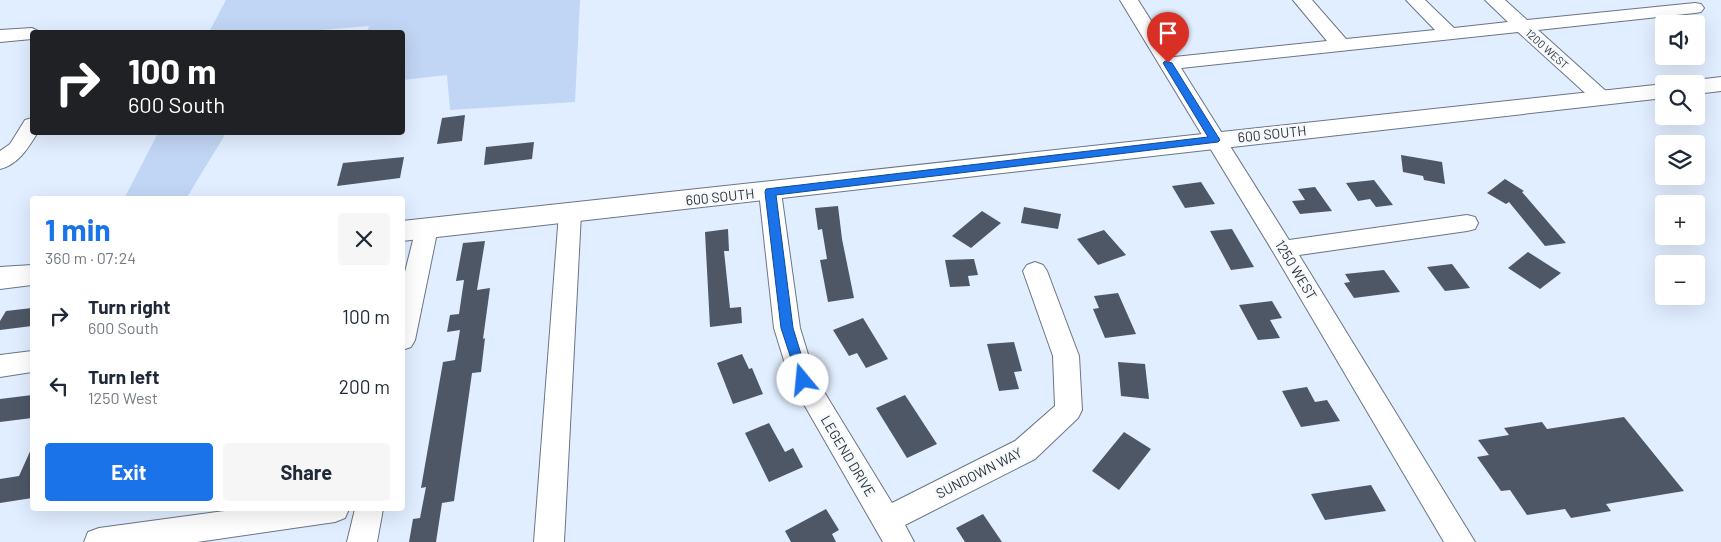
<!DOCTYPE html>
<meta charset="utf-8">
<style>
:root{--surface:#fff;--page:#f6f6f7;--text:#1f2937;--muted:#747a83;--accent:#1a73e8}
body{margin:0;font-family:Barlow,sans-serif;background:var(--page);color:var(--text);height:100vh;display:flex;flex-direction:column;font-size:19px;white-space:nowrap}
*{box-sizing:border-box;margin:0}
p{font-size:16px;color:var(--muted)}
.icon{flex:none;width:28px;height:28px;fill:none;stroke:currentColor;stroke-width:2;stroke-linecap:round;stroke-linejoin:round}
.map{position:relative;flex:1;overflow:hidden}
.sheet{position:absolute;left:30px;top:196px;width:375px;height:315px;display:flex;flex-direction:column;background:var(--surface);border-radius:5px;box-shadow:0 5px 20px #0002}
.sheet>*{flex:none}
.banner{position:absolute;left:30px;top:30px;width:375px;height:105px;border-radius:5px;box-shadow:0 5px 20px #0002;background:#202124;color:#fff;overflow:hidden}
.tools{position:absolute;left:1655px;top:15px;display:grid;gap:10px}
.tools a{display:grid;place-items:center;width:50px;height:50px;border-radius:5px;background:var(--surface);box-shadow:0 5px 20px #0002;font-size:25px}
.pin{position:absolute;display:grid;place-items:center;width:42px;height:42px;color:#fff;margin:-51px -21px;border-radius:50% 50% 50% 0;rotate:-45deg;box-shadow:0 0 5px #0007}
.pin .icon{rotate:45deg}
.me{position:absolute;width:55px;margin:-28px;rotate:343deg;stroke-linejoin:round;filter:drop-shadow(0 0 4px #0008)}
.turn{display:flex;align-items:center;gap:18px;height:105px;padding:0 15px;font-size:22px}
.turn .icon{width:65px;height:65px;stroke-width:2.5}
.turn b{display:block;font-size:35px;line-height:42px}
.round{display:grid;place-items:center;flex:none;width:52px;height:52px;border-radius:5px;background:var(--page)}
.summary{display:flex;align-items:center;justify-content:space-between;height:85px;padding:0 15px}
h1{font-size:30px;font-weight:700;line-height:38px;color:var(--accent)}
.button{display:flex;gap:10px;margin-top:auto;padding:10px 15px}
.button a{flex:1;height:58px;border-radius:5px;background:var(--accent);color:#fff;font-size:20px;font-weight:700;line-height:58px;text-align:center}
.button a+a{background:var(--page);color:var(--text)}
ul{padding:0;list-style:none}
li{display:flex;align-items:center;gap:15px;height:70px;padding:0 15px}
li div{flex:1}
li b{display:block;font-size:19px}
li em{font-style:normal}
.map>svg:first-child{display:block}
.green{fill:#c1d6f4}
.building{fill:#4d5766}
.lines{fill:none;stroke-linecap:round;stroke-linejoin:round}
.minor-casing{stroke:#6b7585;stroke-width:2}
.major-casing{stroke:#6b7585;stroke-width:2}
.minor{fill:#fff;fill-rule:evenodd}
.major{fill:#fff;fill-rule:evenodd}
.route{fill:#1a73e8;stroke:#114b97}
.labels{text-anchor:middle;stroke-width:5;stroke-linejoin:round;paint-order:stroke}
.far-street-label{font-size:11px;fill:#2e333a;stroke:#f7fafd}
.street-label{font-size:14px;fill:#2e333a;stroke:#f7fafd}
</style>
<div class="map">
<svg width="1721" height="542" viewBox="0 0 1721 542">
<rect width="100%" height="100%" fill="#e1eeff"/>
<!-- green -->
<g class="green">
<polygon points="226,0 580,0 575,102 450,110 447,75 403,80 402,32 367,32 369,26 298,32 209,32"/>
<polygon points="158,133 226,133 186,199 124,199"/>
</g>
<!-- building -->
<g class="building">
<polygon points="465,115 462,141 437,144 442,118"/>
<polygon points="534,142 532,159 484,165 486,147"/>
<polygon points="1401,155 1442,162 1445,184 1424,180 1423,176 1403,172"/>
<polygon points="404,157 400,178 337,186 343,163"/>
<polygon points="1505,179 1524,191 1522,192 1566,243 1545,246 1509,202 1506,204 1487,193"/>
<polygon points="1374,180 1393,205 1376,207 1370,199 1358,201 1346,183"/>
<polygon points="1201,182 1215,204 1185,208 1172,186"/>
<polygon points="1315,187 1332,211 1300,214 1292,201 1305,200 1298,189"/>
<polygon points="838,206 842,239 854,298 828,302 820,260 827,259 822,229 818,230 815,208"/>
<polygon points="1024,207 1061,214 1058,229 1021,223"/>
<polygon points="982,211 1001,223 971,248 952,236"/>
<polygon points="728,229 729,251 724,251 730,308 741,307 742,323 710,327 705,232"/>
<polygon points="1232,229 1254,267 1231,270 1210,231"/>
<polygon points="1104,230 1126,255 1098,265 1077,239"/>
<polygon points="485,241 477,290 490,288 483,339 485,338 481,372 472,373 454,501 442,503 436,542 409,542 413,519 420,518 426,487 421,488 443,362 455,360 460,330 447,332 450,315 459,314 464,280 456,281 463,243"/>
<polygon points="1528,252 1561,273 1540,289 1508,268"/>
<polygon points="974,259 978,275 968,276 970,286 950,287 945,260"/>
<polygon points="1452,264 1470,288 1445,291 1427,267"/>
<polygon points="1384,270 1400,292 1354,298 1344,283 1350,282 1345,274"/>
<polygon points="1118,293 1136,334 1105,338 1093,309 1099,308 1094,296"/>
<polygon points="1272,301 1282,318 1270,320 1280,338 1258,340 1239,305"/>
<polygon points="32,308 32,326 0,330 0,321 6,311"/>
<polygon points="863,318 888,359 866,368 857,353 849,356 833,330"/>
<polygon points="1014,342 1022,371 1014,372 1019,389 999,391 987,344"/>
<polygon points="742,354 749,369 752,368 763,394 733,404 717,363"/>
<polygon points="1118,362 1145,364 1149,399 1121,396"/>
<polygon points="1307,387 1315,402 1327,400 1340,421 1301,427 1282,391"/>
<polygon points="32,395 32,418 0,422 0,399"/>
<polygon points="905,395 937,444 907,458 876,408"/>
<polygon points="1624,417 1684,491 1606,504 1611,511 1571,518 1565,509 1527,515 1510,490 1501,491 1477,457 1489,455 1478,440 1509,435 1504,428 1542,422 1547,429"/>
<polygon points="769,423 785,452 793,448 803,467 769,482 745,433"/>
<polygon points="1124,432 1151,449 1119,490 1092,471"/>
<polygon points="32,447 32,498 0,503 0,479 19,476"/>
<polygon points="1371,485 1386,511 1325,520 1311,494"/>
<polygon points="826,509 839,530 832,534 836,542 791,542 785,531"/>
<polygon points="983,514 1002,542 965,542 956,528"/>
</g>
<g class="lines">
<defs>
<g id="minor">
<polygon points="1120,0 1138,0 1174,57 1327,41 1293,0 1312,0 1346,39 1435,30 1406,0 1425,0 1454,28 1508,22 1485,0 1505,0 1527,20 1695,3 1701,4 1704,8 1701,12 1695,13 1538,30 1608,93 1611,97 1608,101 1601,103 1594,101 1518,32 1181,68 1289,240 1467,215 1475,217 1478,223 1475,229 1467,231 1299,255 1475,542 1444,542 1275,255"/>
<polygon points="32,28 40,32 32,32 32,39 0,42 0,30"/>
<path d="M32 118V132H38C28 148 19 164 0 169V151L10 144 25 120Z"/>
<polygon points="770,184 778,187 781,192 800,328 815,377 892,503 1015,441 1055,406 1053,356 1023,271 1027,265 1035,262 1043,265 1047,271 1079,356 1082,410 1078,418 1035,459 905,525 914,542 883,542 790,380 774,328 759,192 762,187"/>
<polygon points="570,205 578,207 581,213 564,542 534,542 559,213 562,207"/>
<polygon points="427,220 435,222 438,228 415,340 411,347 402,350 402,284 416,228 419,222"/>
<polygon points="32,351 32,372 0,377 0,355"/>
<polygon points="239,509 349,509 345,518 335,522 197,542 84,542 88,532 99,528"/>
<polygon points="355,509 383,509 377,542 347,542"/>
</g>
<g id="major">
<polygon points="1721,77 1721,91 1696,94 1696,84 1687,84 1696,80"/>
<polygon points="1664,84 1664,98 402,241 402,221"/>
<polygon points="32,265 32,285 0,289 0,267"/>
</g>
</defs>
<!-- minor casing -->
<use href="#minor" class="minor-casing"/>
<!-- major casing -->
<use href="#major" class="major-casing"/>
<!-- minor -->
<use href="#minor" class="minor"/>
<!-- major -->
<use href="#major" class="major"/>
</g>
<!-- route -->
<polygon class="route" points="1165,61 1172,63 1220,140 1218,142 776,195 793,328 809,380 808,383 799,383 781,328 765,192 766,189 1208,137 1163,63"/>
<g class="labels">
<!-- far-street labels -->
<g class="far-street-label">
<text transform="translate(1547 49) rotate(42)" y="4">1200 WEST</text>
</g>
<!-- street labels -->
<g class="street-label">
<text transform="translate(1272 134) rotate(-6)" y="5">600 SOUTH</text>
<text transform="translate(720 197) rotate(-6)" y="5">600 SOUTH</text>
<text transform="translate(1296 270) rotate(59)" y="5">1250 WEST</text>
<text transform="translate(848 456) rotate(59)" y="5">LEGEND DRIVE</text>
<text transform="translate(979 473) rotate(-27)" y="5">SUNDOWN WAY</text>
</g>
</g>
</svg>
<div class="tools">
<a><svg class="icon" aria-label="sound" viewBox="0 0 24 24"><path d="M4 9h4l5-4v14l-5-4H4zM17 9q2 3 0 6"/></svg></a>
<a><svg class="icon" aria-label="search" viewBox="0 0 24 24"><circle cx="10" cy="10" r="6"/><path d="M15 15l6 6"/></svg></a>
<a><svg class="icon" aria-label="layers" viewBox="0 0 24 24"><path d="M12 4l9 5-9 5-9-5zM3 14l9 5 9-5"/></svg></a>
<a>+</a>
<a>−</a>
</div>
<div class="pin" style="left:1168px;top:63px;background:#d93025"><svg class="icon" aria-label="arrive" viewBox="0 0 24 24"><path d="M6 21V4h12l-3 4 3 4H6"/></svg></div>
<svg class="me" style="left:803px;top:380px" viewBox="-20 -20 40 40"><circle r="19" fill="#fff"/><path d="M0-13L10 11 0 6-10 11z" fill="#1a73e8"/></svg>
<div class="banner">
<div class="turn"><svg class="icon" aria-label="right" viewBox="0 0 24 24"><path d="M7 20v-9h11M14 6l5 5-5 5"/></svg><div><b>100 m</b>600 South</div></div>
</div>
<section class="sheet">
<div class="summary"><div><h1>1 min</h1><p>360 m · 07:24</p></div><a class="round"><svg class="icon" aria-label="close" viewBox="0 0 24 24"><path d="M6 6l12 12M18 6L6 18"/></svg></a></div>
<ul>
<li><svg class="icon" aria-label="right" viewBox="0 0 24 24"><path d="M7 20v-9h11M14 6l5 5-5 5"/></svg><div><b>Turn right</b><p>600 South</p></div><em>100 m</em></li>
<li><svg class="icon" aria-label="left" viewBox="0 0 24 24"><path d="M17 20v-9H6M10 6l-5 5 5 5"/></svg><div><b>Turn left</b><p>1250 West</p></div><em>200 m</em></li>
</ul>
<div class="button"><a>Exit</a><a>Share</a></div>
</section>
</div>
